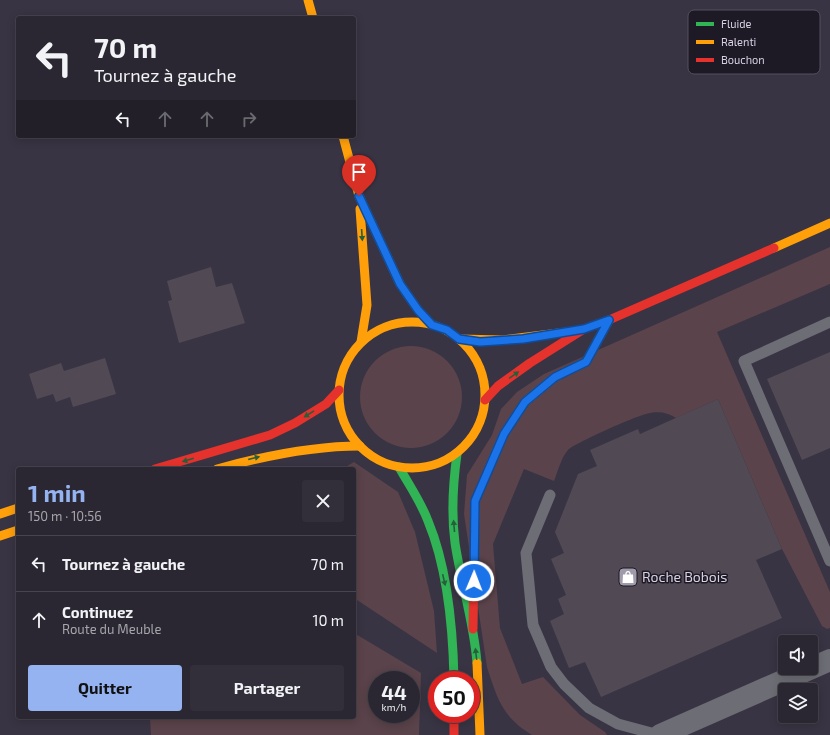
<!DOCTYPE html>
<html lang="fr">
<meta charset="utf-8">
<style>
:root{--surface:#2b2732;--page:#332f3a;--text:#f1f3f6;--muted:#a6a5ac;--line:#47444d;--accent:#95b2f1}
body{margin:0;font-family:"Exo 2",sans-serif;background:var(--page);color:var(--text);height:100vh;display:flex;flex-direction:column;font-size:15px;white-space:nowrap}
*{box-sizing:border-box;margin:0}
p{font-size:13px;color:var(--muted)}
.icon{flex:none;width:22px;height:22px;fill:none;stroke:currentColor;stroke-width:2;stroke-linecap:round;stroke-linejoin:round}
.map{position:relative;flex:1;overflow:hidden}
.panel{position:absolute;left:16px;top:467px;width:340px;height:252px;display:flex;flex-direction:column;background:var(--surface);border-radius:4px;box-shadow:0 2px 10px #0003,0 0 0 1px var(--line)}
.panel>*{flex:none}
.banner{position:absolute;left:16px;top:16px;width:340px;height:122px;border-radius:4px;box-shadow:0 2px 10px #0003,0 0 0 1px var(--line);background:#2b2732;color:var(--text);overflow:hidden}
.buttons{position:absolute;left:778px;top:635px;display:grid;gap:8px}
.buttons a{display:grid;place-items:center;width:40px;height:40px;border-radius:4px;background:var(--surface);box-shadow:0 2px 10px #0003,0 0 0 1px var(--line);font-size:20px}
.speed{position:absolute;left:368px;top:671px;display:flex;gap:8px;font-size:20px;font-weight:700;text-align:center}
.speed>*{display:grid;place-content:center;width:52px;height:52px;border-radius:50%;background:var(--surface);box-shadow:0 2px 10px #0003,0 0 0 1px var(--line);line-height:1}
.speed small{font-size:10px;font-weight:400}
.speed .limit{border:6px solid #d22;background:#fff;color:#111}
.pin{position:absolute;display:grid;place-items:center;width:34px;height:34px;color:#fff;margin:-41px -17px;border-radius:50% 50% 50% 0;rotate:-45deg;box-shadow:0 0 4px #0007}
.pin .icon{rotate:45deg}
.me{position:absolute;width:44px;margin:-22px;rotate:1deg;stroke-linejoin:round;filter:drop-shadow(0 0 3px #0008)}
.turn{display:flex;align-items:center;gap:14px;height:84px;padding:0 12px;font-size:18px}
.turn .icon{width:52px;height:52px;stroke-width:2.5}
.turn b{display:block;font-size:28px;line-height:34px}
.lanes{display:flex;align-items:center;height:38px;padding:0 12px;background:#0003;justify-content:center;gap:20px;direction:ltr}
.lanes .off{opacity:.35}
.round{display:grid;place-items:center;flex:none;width:42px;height:42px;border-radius:4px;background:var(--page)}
.headline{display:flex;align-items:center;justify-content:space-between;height:68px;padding:0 12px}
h1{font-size:24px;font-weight:700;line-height:30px;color:var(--accent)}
.primary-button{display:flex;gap:8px;margin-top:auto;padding:8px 12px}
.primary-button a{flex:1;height:46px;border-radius:4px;background:var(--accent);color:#111;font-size:16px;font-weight:700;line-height:46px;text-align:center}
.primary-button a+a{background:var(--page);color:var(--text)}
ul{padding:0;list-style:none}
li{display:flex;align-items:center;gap:12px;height:56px;padding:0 12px;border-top:1px solid var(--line)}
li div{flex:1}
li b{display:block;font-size:15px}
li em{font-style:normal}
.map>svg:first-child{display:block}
.green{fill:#5a434a;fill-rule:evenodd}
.building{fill:#514954}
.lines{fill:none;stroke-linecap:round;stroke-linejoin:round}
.lane{stroke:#6d6d75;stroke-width:11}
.street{stroke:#6d6d75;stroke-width:22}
.fast{stroke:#30b455;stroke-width:9}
.slow{stroke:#ff9f0a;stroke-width:9}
.jam{stroke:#e5322d;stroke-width:9}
.oneway{fill:#265f3b}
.route-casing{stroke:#114b97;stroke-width:10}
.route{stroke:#1a73e8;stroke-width:7}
.labels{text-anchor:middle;stroke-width:3;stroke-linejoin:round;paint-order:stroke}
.poi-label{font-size:14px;fill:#d8d2e3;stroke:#1d1925;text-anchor:start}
.key{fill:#1d1925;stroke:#55505e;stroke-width:1}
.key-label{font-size:11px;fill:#d8d2e3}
</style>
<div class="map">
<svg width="830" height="735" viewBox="0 0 830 735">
<rect width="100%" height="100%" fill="#393443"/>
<!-- green -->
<g class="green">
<path d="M830 247V284L717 332 830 592V628L827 629 822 626 782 549 718 399 676 418C667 412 657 411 646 414 636 416 573 444 568 450 561 458 558 471 554 481L524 469 493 544 500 628 522 684 543 677 580 715 605 732 607 735H532C502 717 497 698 487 667L464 514 467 475 492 435 501 409 517 392 544 374Z"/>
<circle cx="411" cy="397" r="51"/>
<polygon points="354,462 398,492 415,532 434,611 437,653 354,598 354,469 342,469"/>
<path d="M354 633 421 673 419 735H151L150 717H354ZM377 680H411V714H377Z"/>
</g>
<!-- building -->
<g class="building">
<polygon points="211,267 216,287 232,283 245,323 179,343 168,301 172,300 167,281"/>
<polygon points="830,352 830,448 802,460 767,379"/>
<polygon points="105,358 116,394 73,407 70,397 56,402 53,394 37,399 29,374 61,363 64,371"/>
<polygon points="718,399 782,549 756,560 782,618 601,697 585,662 569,668 550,621 564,614 558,599 566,595 551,559 564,553 555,532 578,474 597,466 590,450 638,429 640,434"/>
</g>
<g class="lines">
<!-- lane -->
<g class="lane">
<polyline points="830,322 744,361 830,561"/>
<polyline points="550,495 526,553 533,625 551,667 564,684 589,708 618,724 659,735"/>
</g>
<!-- street -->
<polyline class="street" points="660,735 830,660"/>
<!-- fast -->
<g class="fast">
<path d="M457 454C453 483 451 513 455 543 461 583 474 622 477 663"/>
<path d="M399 467C409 485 421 502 428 521 448 569 453 628 454 680"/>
</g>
<!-- slow -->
<g class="slow">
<polyline points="308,0 313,18"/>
<polyline points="343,136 359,196 400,284 418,310 432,325"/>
<polyline points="360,209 367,305 361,342"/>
<polyline points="774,248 830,223"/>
<circle cx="412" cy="395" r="73"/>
<polyline points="459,339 503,340 575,331"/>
<polyline points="490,466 504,434 525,402 555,377 586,362 609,320"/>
<path d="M217 469C264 456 311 446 360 446"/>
<polyline points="0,514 18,508"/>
<polyline points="0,536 18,530"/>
<polyline points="477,663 480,735"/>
</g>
<!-- jam -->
<g class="jam">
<polyline points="485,400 498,386 530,363 584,329 609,320 774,248"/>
<polyline points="155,469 270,435 295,423 326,404 339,390"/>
<polyline points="473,629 475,501 490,466"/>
<polyline points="454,714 454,735"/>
</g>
</g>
<!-- one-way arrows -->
<defs><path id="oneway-solid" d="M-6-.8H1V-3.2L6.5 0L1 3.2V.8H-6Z"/></defs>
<g class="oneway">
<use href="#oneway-solid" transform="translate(362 235) rotate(86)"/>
<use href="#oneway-solid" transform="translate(514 375) rotate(-35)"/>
<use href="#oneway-solid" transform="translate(309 414) rotate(148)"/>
<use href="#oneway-solid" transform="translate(254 458) rotate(-14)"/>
<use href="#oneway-solid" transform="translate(188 460) rotate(164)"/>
<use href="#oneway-solid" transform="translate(454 526) rotate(-95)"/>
<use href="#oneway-solid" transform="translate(444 580) rotate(77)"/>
<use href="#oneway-solid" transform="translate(476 654) rotate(-97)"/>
</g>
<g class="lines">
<defs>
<polyline id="route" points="359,196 400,284 418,310 432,325 447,330 459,339 480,342 523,339 584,329 609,320 586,362 555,377 525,402 504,434 475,501 474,581"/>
</defs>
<!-- route casing -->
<use href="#route" class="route-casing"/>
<!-- route -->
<use href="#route" class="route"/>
</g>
<!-- icons -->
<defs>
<symbol id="shop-square" viewBox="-11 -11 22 22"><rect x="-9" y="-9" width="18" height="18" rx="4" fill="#a09bab" stroke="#1d1925"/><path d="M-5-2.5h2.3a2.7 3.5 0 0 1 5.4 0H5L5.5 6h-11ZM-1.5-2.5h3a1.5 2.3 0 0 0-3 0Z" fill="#fff"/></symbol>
</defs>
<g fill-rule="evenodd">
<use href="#shop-square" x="617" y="566" width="22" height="22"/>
</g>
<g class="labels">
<!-- poi labels -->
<g class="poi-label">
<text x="642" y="582">Roche Bobois</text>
</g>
</g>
<!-- legend -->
<rect x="688" y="10" width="132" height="64" rx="6" class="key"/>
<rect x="696" y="22" width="18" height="4" fill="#30b455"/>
<rect x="696" y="40" width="18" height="4" fill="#ff9f0a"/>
<rect x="696" y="58" width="18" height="4" fill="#e5322d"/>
<g class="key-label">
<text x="721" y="28">Fluide</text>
<text x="721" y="46">Ralenti</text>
<text x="721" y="64">Bouchon</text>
</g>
</svg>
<div class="buttons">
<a><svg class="icon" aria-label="sound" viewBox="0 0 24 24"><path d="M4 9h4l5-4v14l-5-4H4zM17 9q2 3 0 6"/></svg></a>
<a><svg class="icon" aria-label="layers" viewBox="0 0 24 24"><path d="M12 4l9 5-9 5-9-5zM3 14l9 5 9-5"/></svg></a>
</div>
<div class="speed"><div>44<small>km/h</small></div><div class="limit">50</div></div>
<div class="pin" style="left:359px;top:196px;background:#d93025"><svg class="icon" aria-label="arrive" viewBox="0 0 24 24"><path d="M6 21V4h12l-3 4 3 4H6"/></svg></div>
<svg class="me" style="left:474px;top:581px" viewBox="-20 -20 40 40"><circle r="17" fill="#1a73e8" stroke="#fff" stroke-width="3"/><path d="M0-11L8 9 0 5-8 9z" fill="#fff"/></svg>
<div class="banner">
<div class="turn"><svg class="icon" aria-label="left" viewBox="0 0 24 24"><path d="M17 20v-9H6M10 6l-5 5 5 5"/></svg><div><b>70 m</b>Tournez à gauche</div></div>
<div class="lanes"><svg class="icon" aria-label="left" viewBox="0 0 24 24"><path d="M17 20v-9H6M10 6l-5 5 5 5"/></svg><svg class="icon off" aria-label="ahead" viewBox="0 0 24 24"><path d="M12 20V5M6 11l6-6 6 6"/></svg><svg class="icon off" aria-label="ahead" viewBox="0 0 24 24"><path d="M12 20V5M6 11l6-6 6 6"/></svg><svg class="icon off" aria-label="right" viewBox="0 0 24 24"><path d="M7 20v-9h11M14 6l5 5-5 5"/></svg></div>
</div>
<section class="panel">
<div class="headline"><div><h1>1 min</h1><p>150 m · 10:56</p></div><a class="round"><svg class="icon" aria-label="close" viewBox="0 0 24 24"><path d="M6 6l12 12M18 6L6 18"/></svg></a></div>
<ul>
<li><svg class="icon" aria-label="left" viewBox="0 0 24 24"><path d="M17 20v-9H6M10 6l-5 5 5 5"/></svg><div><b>Tournez à gauche</b></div><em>70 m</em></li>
<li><svg class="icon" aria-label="ahead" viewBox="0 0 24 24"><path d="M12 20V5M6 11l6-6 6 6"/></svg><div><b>Continuez</b><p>Route du Meuble</p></div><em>10 m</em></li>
</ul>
<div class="primary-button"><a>Quitter</a><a>Partager</a></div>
</section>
</div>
